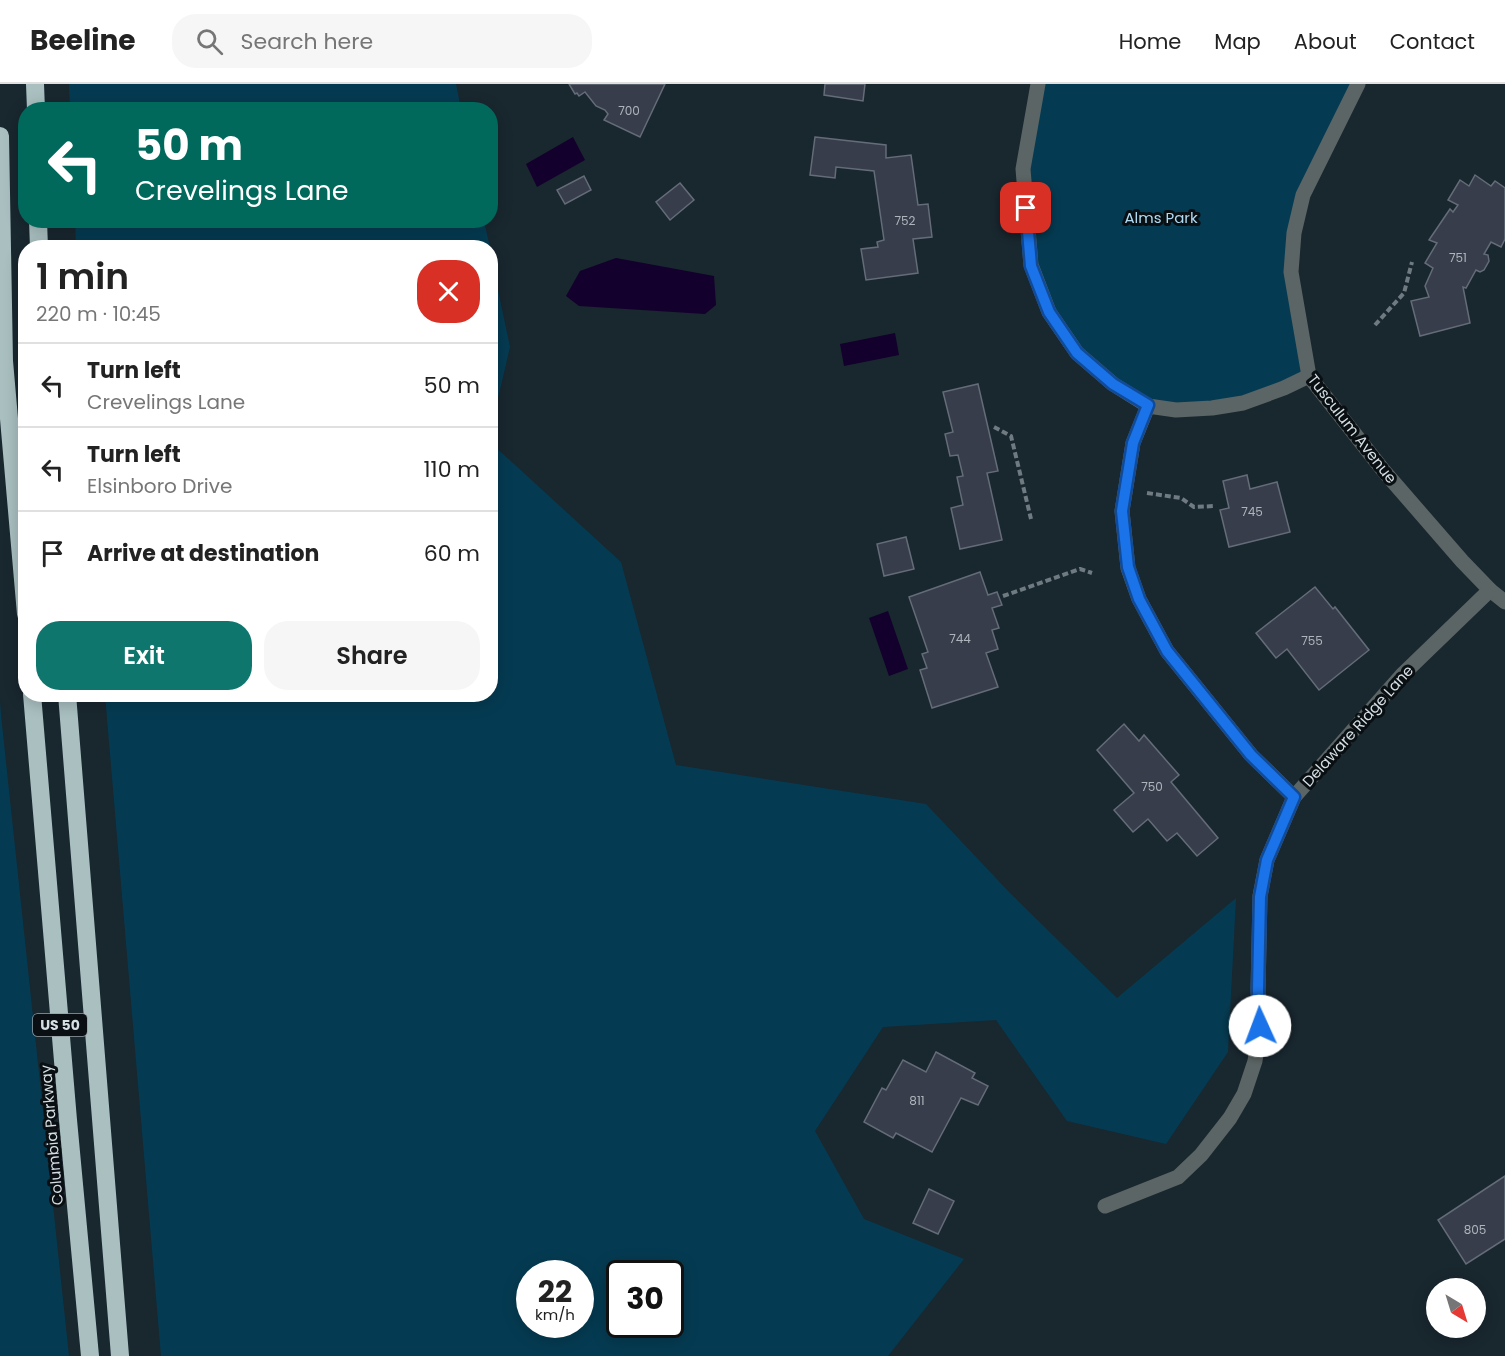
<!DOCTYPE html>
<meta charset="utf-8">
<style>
:root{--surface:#fff;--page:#f6f6f6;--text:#222;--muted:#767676;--line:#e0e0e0;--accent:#0f766e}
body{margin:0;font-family:Poppins,sans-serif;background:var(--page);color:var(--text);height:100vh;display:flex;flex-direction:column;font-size:22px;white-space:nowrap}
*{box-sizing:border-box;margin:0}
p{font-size:20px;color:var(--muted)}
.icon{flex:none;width:33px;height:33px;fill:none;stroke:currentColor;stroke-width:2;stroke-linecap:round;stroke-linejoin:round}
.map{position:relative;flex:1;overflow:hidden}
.drawer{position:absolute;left:18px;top:156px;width:480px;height:462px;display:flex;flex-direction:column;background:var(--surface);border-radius:24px;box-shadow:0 3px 15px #0003}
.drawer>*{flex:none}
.banner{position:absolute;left:18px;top:18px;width:480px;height:126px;border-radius:24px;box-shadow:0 3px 15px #0003;background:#00695c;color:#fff;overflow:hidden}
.needle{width:39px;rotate:142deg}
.fabs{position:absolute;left:1426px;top:1194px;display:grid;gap:12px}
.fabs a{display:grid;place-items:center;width:60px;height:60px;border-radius:50%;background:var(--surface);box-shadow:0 3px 15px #0003;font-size:30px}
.speed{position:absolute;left:516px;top:1176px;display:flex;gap:12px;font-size:30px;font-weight:700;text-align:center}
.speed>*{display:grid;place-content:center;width:78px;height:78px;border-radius:50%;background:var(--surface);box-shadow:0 3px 15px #0003;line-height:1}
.speed small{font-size:15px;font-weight:400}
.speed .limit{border:3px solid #111;border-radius:9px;background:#fff;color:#111}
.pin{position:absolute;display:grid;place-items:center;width:51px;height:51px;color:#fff;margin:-26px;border-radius:12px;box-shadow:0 3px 9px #0006}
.me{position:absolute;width:66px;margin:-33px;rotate:358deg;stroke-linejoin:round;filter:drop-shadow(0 0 4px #0008)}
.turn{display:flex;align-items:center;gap:21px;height:126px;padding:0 18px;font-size:27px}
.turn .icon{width:78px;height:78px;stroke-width:2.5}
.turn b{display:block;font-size:42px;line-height:51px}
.round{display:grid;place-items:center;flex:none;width:63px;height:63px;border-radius:24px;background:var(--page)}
.summary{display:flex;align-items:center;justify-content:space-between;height:102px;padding:0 18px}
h1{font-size:36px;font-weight:600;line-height:45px}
.primary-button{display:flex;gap:12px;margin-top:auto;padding:12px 18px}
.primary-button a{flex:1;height:69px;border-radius:24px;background:var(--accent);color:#fff;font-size:24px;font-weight:600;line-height:69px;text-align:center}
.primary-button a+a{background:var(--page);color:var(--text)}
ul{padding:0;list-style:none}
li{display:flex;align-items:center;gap:18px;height:84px;padding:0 18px;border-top:2px solid var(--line)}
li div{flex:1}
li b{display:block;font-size:22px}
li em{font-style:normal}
header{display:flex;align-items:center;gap:36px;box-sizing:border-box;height:84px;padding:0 30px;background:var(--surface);border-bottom:2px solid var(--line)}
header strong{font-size:28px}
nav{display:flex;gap:33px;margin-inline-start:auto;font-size:21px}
.search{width:420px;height:54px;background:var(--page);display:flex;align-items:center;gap:15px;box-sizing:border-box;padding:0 21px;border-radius:24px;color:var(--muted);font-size:22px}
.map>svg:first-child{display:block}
.green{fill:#053b52;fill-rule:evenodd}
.water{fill:#13002c}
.building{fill:#373d4a;stroke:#646b79;stroke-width:1.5}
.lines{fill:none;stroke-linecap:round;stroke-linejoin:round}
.path{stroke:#6f7b81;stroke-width:4;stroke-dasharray:6 3;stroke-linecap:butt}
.minor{stroke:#5c6565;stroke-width:15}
.highway{stroke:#a9bfc0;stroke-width:18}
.route-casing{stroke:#114b97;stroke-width:15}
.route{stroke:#1a73e8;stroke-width:10}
.labels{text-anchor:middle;stroke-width:6;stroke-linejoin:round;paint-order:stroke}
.number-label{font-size:12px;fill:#aeb6bd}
.shield{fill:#090f12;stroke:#98a0a4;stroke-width:1.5}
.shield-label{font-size:14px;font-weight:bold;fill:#d5dee3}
.park-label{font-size:15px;fill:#aedbf3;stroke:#090f12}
.street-label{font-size:15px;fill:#d5dee3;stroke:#090f12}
</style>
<header>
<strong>Beeline</strong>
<div class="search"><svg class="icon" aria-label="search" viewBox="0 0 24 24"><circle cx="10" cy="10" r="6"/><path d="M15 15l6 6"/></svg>Search here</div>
<nav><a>Home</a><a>Map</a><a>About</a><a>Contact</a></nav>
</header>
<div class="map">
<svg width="1505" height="1272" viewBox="0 0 1505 1272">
<rect width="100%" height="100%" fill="#19272f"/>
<!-- green -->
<g class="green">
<polygon points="69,0 456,0 461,25 70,25"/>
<polygon points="1038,0 1358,0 1294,149 1309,292 1243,319 1148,322 1077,269 1031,181 1023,85"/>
<polygon points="75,137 484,137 490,163 76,163"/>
<polygon points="490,168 510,263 491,344 490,344"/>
<path d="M491 359 621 478 676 681 926 720 1010 809 1117 914 1236 814 1228 968 1166 1060 1067 1037 996 936 883 943 815 1047 864 1135 964 1175 888 1272H161L105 611 490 610ZM530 1190H580V1240H530ZM620 1190H670V1240H620Z"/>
<polygon points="0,617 1,631 69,1272 0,1272"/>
</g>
<!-- water -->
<g class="water">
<polygon points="573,53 585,76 537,103 526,80"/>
<polygon points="616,174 714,192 716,221 705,230 579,222 566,212 580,187"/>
<polygon points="895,249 899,271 844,282 840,260"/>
<polygon points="888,527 908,585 889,592 869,534"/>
</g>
<!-- building -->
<g class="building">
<polygon points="569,0 665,0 640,53 604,36 608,30 605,26 596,22 585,8 579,12 577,9 575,10"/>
<polygon points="825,0 865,0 863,17 824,11"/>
<polygon points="815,53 886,61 886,74 911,71 918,121 928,120 932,153 913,155 918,189 866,196 861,165 878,163 877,158 884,156 874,87 836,83 835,94 810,91"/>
<polygon points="1475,91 1491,102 1495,97 1505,104 1505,155 1501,163 1491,158 1484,170 1488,171 1489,177 1484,186 1480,188 1476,186 1466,204 1463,203 1470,239 1420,252 1411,217 1429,213 1425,202 1433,184 1425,179 1437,159 1429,156 1450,125 1453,128 1458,121 1448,116 1460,96 1469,102"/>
<polygon points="584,92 591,106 565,120 557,106"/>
<polygon points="680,99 694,116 670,136 656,118"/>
<polygon points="978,300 998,387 987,389 1002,456 960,465 951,424 963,421 957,393 963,392 958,371 950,372 945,350 953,348 943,308"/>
<polygon points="1247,391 1250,405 1277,398 1290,448 1229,463 1220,426 1229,424 1223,397"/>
<polygon points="906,453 914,485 884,492 877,460"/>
<polygon points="980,488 988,511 997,508 1002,521 992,524 999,544 992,546 998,565 986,569 998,603 932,624 920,586 927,584 922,570 928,568 909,513"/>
<polygon points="1315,503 1333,525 1335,523 1369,566 1319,606 1287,565 1276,574 1256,549"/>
<polygon points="1124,640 1139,657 1144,651 1179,691 1171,698 1218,754 1197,772 1177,749 1167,757 1148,735 1133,748 1114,726 1134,709 1097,666"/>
<polygon points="936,968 975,989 972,994 988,1002 978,1021 961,1014 932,1068 896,1049 893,1054 864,1038 882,1004 886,1006 903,976 926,988"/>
<polygon points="1505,1092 1505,1155 1466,1180 1438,1136"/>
<polygon points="929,1105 954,1117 938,1150 913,1139"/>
</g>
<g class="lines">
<!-- path -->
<g class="path">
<polyline points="1375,241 1404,209 1412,178"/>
<polyline points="994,343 1011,352 1031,435"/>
<polyline points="1147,409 1181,414 1194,423 1215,422"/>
<polyline points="1003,512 1080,485 1092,489"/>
</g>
<!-- minor -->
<g class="minor">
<polyline points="1038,0 1023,85 1031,181 1049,228 1077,269 1113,300 1148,322 1176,326 1212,324 1243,319 1284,304 1309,292"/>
<polyline points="1358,0 1303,111 1294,149 1291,188 1309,292 1383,386 1462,477 1490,506 1505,518"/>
<polyline points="1148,322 1133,359 1122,427 1128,484 1139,515 1167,567 1251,671 1294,713"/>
<polyline points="1105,1122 1178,1093 1201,1071 1230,1034 1244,1010 1255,977 1260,942 1258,907 1260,812 1267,776 1294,713 1402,591 1490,506"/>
</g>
<!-- highway -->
<g class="highway">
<polyline points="35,0 36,26"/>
<polyline points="0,52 4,277 26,530"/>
<polyline points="38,136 39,164"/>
<polyline points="32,610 68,1036 90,1272"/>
<polyline points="67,610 120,1272"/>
</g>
</g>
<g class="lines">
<defs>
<polyline id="route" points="1026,124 1031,182 1049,228 1077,269 1113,300 1148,321 1133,359 1122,427 1128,483 1139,515 1167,567 1251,671 1294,713 1267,776 1260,813 1258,907 1260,942"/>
</defs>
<!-- route casing -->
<use href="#route" class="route-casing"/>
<!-- route -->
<use href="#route" class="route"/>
</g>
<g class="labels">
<!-- number labels -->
<g class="number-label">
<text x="629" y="31">700</text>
<text x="905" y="141">752</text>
<text x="1458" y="178">751</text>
<text x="1252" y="432">745</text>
<text x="960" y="559">744</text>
<text x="1312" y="561">755</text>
<text x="1152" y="707">750</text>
<text x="917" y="1021">811</text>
<text x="1475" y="1150">805</text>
</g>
<!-- shield labels -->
<rect class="shield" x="33" y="930" width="54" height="22" rx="4.5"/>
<g class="shield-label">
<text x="60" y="946">US 50</text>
</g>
<!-- park labels -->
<g class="park-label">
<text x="1161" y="139">Alms Park</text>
</g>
<!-- street labels -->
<g class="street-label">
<text transform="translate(1352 345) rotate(52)" y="5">Tusculum Avenue</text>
<text transform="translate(1358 642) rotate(-48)" y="5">Delaware Ridge Lane</text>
<text transform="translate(52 1051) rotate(-95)" y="5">Columbia Parkway</text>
</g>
</g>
</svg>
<div class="fabs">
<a><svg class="needle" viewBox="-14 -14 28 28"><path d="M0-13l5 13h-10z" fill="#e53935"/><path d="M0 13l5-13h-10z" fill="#767676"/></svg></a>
</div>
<div class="speed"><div>22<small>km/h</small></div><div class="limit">30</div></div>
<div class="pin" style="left:1026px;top:124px;background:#d93025"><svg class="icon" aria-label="arrive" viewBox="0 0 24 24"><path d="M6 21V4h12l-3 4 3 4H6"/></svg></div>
<svg class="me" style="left:1260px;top:942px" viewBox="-20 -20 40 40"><circle r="19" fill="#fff"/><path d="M0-13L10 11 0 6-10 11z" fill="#1a73e8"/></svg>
<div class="banner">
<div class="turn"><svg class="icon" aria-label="left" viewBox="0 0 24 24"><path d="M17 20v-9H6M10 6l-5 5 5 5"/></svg><div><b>50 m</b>Crevelings Lane</div></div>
</div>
<section class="drawer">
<div class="summary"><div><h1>1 min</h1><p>220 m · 10:45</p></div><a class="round" style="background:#d93025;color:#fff"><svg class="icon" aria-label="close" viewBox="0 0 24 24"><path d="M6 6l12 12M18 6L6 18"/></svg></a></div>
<ul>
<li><svg class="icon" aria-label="left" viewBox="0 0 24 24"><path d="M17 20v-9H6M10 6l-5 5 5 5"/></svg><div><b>Turn left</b><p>Crevelings Lane</p></div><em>50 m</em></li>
<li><svg class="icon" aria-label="left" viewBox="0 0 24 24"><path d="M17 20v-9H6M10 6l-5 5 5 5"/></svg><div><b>Turn left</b><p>Elsinboro Drive</p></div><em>110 m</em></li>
<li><svg class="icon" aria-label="arrive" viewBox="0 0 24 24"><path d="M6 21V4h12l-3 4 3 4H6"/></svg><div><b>Arrive at destination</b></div><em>60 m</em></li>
</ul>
<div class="primary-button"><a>Exit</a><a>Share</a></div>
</section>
</div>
